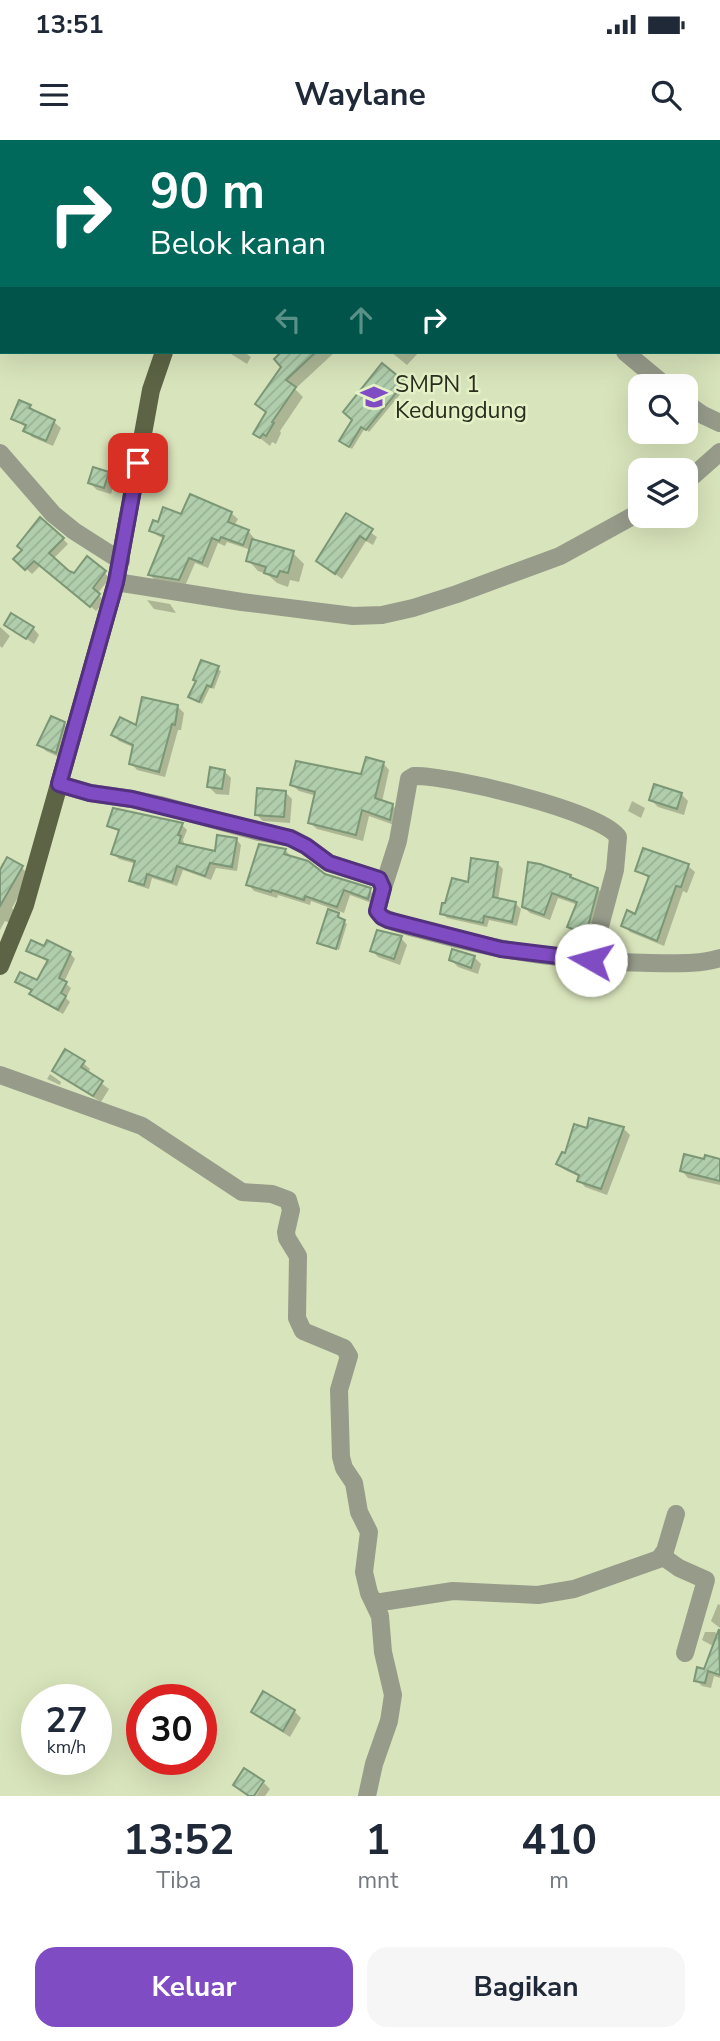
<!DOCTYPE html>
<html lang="id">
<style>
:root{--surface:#fff;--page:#f6f6f7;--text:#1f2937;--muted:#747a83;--accent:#804cc4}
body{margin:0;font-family:"Nunito Sans",sans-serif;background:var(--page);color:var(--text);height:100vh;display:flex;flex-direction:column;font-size:26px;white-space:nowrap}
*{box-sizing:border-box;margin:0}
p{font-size:23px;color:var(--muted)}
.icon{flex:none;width:38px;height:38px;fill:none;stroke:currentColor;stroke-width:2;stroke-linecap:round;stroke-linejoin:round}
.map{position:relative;height:1656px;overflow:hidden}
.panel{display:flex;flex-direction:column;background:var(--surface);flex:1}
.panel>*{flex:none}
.hud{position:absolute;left:0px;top:0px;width:721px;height:214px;box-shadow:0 7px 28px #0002;background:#00695c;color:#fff;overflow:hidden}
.tools{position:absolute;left:628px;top:234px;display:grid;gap:14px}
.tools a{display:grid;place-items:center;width:70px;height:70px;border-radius:14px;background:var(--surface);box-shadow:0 7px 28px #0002;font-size:35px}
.speed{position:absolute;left:21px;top:1544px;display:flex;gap:14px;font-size:35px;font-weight:700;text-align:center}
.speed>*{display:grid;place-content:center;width:91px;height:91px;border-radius:50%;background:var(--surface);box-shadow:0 7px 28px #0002;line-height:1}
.speed small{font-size:18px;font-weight:400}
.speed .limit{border:10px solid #d22;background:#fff;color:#111}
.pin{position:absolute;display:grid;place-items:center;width:60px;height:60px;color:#fff;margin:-30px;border-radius:14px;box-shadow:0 4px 10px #0006}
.me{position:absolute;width:77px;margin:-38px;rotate:277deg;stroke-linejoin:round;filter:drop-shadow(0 0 5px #0008)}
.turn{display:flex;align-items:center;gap:24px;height:147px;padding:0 35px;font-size:32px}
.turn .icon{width:91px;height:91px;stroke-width:2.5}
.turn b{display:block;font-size:49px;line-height:60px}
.lanes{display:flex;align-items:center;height:66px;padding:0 35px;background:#0003;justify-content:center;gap:35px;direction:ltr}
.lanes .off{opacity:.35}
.eta{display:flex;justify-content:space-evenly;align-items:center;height:119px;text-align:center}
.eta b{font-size:42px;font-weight:700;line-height:49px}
.action{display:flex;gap:14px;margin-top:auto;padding:14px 35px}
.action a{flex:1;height:80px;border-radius:21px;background:var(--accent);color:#fff;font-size:28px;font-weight:700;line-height:80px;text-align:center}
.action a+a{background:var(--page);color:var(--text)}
.status{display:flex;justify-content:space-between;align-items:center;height:49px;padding:0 35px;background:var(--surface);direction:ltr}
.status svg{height:19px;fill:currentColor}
header{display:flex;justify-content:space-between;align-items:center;height:91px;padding:0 35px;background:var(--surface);font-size:32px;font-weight:700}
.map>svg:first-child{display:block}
.shadow{fill:#0003}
.building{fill:url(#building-hatch);stroke:#7c9776;stroke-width:2}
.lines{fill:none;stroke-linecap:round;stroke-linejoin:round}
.minor{stroke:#969b8a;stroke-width:18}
.major{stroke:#5c6445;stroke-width:18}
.route-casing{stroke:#53317f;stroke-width:18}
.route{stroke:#804cc4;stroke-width:12}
.labels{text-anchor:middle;stroke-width:5;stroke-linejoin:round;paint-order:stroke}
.poi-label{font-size:23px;fill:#2a2e1e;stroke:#e5f1c7;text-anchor:start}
</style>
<div class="status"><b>13:51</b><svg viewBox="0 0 49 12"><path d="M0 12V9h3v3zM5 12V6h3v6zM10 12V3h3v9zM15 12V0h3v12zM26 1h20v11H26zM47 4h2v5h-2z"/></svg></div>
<header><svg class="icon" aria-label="menu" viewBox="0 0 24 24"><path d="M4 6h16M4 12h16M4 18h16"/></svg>Waylane<svg class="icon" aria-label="search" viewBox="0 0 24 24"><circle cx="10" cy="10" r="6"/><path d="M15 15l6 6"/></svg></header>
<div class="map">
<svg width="720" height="1656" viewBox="0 0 720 1656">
<defs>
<pattern id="building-hatch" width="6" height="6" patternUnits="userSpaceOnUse" patternTransform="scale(1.75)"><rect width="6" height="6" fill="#b1ceac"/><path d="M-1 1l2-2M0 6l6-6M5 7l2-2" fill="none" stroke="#98b194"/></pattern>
</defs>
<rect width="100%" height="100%" fill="#d8e4bb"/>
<!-- shadow -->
<g class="shadow">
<polygon points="563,0 605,0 607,2 565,2"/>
<polygon points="228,212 244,212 251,217 247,224"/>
<polygon points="283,212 335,212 295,249 303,257 280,291 281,293 276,304 272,302 270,306 255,294 267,273 257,264 284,227 276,219"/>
<polygon points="391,212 419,212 407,225"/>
<polygon points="404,243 407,246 369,292 365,288 352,309 344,303"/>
<polygon points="30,266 37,274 54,282 61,288 53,306 32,297 25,290 27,288 13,278"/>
<polygon points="108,333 115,340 111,354 97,350 90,343"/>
<polygon points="231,373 238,379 234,386 248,391 254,398 253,401 293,413 304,424 299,442 290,440 288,447 277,443 267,434 258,431 248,420 251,410 227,402 225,406 218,403 208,428 195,423 185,446 156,441 150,435 165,399 158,396 151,390 159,384 182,376"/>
<polygon points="346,375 377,397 373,405 366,401 342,439 318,421"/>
<polygon points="63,399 68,404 53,419 68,432 74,435 88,418 110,438 97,454 105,461 96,471 41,425 32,434 16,419"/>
<polygon points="147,460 170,464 176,473 154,469"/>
<polygon points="6,484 33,488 39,495 34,504"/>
<polygon points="0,487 10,496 2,508 0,506"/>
<polygon points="202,522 221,531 214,549 210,547 202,564 190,557 198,542"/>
<polygon points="177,566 184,573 181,590 178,590 165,637 137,630 131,623 135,608 119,601 113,595 138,587"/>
<polygon points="64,584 71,590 63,619 46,611 39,604"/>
<polygon points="383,623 389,630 382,662 392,665 399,672 397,686 369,676 363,701 317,689 310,683 316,656 299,651 292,645 362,636"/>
<polygon points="224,631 231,638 229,655 216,654 209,647"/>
<polygon points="285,652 292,659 290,683 263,681 256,674"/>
<polygon points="681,654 688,661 684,675 658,667 651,660"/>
<polygon points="632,661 645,668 641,678 628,671"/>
<polygon points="109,685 182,685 187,690 183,700 185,706 216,713 236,699 241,705 237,731 216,728 211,740 183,730 177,746 152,738 149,749 136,745 131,740 136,724 119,719 113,713 120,692"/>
<polygon points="285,710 291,716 324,735 370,751 376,757 374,764 350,755 344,773 311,761 310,765 278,755 277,758 254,751 248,744"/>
<polygon points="2,723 21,727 30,736 12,768 18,774 12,784 5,781 0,790 0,728"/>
<polygon points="498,724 503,729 498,760 516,764 521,769 517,786 489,780 487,787 447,778 442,773 469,744"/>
<polygon points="688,726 695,732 687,753 683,751 664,806 630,792 623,785 636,776 650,739 637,730"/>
<polygon points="570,737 574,740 598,749 604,755 592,799 575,792 569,786 578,765 558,758 550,780 530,773 524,767"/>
<polygon points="338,774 340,780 347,784 339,810 319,802"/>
<polygon points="401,798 407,805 400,825 378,817 372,810"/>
<polygon points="45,808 70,813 75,819 64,842 71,848 66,858 70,862 63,874 36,859 31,854 33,851 17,842 38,842 49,822 34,815 29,810"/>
<polygon points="474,817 481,824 478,834 458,827 451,820"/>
<polygon points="83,923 90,929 88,933 109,949 101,962 61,938 54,931"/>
<polygon points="50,934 61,942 60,945 47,939"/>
<polygon points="591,980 624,989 630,995 607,1055 585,1047 579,1040 580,1037 565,1030 558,1024 588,990"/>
<polygon points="705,1021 720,1021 720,1045 688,1038 682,1031"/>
<polygon points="718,1464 720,1465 720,1488 711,1481"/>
<polygon points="705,1492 715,1492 717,1495 713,1506 702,1500"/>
<polygon points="713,1510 720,1513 720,1538 714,1536 711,1548 702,1546 696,1540 705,1531"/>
<polygon points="294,1571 301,1578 290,1597 260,1578 253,1572"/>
<polygon points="264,1643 270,1649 265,1656 256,1656"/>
</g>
<!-- building -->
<g class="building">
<polygon points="281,212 316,212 286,240 296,247 272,282 274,283 266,296 263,294 260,298 253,294 266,272 255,264 281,227 274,219"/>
<polygon points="382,223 405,242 366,290 361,287 349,307 339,301 352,280 343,272"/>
<polygon points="19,260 31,265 29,268 55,280 46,301 23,291 26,285 11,279"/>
<polygon points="93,327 109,332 104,348 88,343"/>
<polygon points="190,354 232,372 228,382 249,390 243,405 221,397 219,401 212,398 202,423 189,418 179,440 148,435 164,396 149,391 153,380 158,382 163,367 181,374"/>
<polygon points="346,373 373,389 366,400 360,396 335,434 316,421"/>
<polygon points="40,377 64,398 49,413 69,431 74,433 87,416 106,431 93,448 100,454 90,467 34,421 25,430 13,419 22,410 17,406"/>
<polygon points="252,399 294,411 288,433 280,431 277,437 264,433 266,427 246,421"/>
<polygon points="11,473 34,487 26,499 4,485"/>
<polygon points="201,520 219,526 211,547 207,545 199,562 188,557 196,541 193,540"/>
<polygon points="142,557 178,565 175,585 172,584 159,632 129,624 133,605 111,595 120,577 136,585"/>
<polygon points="51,576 65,582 56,613 37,605"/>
<polygon points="366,617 384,622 375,658 393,664 390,680 362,670 356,695 308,683 315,652 290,645 296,621 361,634"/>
<polygon points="210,627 225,630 222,649 207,647"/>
<polygon points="654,644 682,653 677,669 649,660"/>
<polygon points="257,648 286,651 284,677 255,675"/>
<polygon points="113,668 183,683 178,695 181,696 179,703 215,711 217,695 237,698 232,727 210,723 205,736 177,726 172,742 147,734 144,745 129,741 135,721 111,714 119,690 107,686"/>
<polygon points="259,704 286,709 284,714 308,721 325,734 371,748 368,759 344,750 337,767 305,756 304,760 272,750 271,752 246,745"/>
<polygon points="643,708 689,724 681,747 676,746 657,801 621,786 627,770 635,774 649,736 635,731"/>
<polygon points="7,717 23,726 0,766 0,730"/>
<polygon points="471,718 498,722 493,757 516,762 512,782 484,776 483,783 440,774 442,763 445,763 452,738 468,742"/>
<polygon points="528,722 540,724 571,735 570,737 598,748 586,794 567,787 577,762 552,753 544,775 522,767"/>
<polygon points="328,769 339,773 338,777 345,780 336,809 317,803"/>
<polygon points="377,790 402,796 394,819 370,811"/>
<polygon points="31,800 44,806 47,800 71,812 59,838 67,842 61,853 66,856 58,870 29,854 32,850 15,842 20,832 37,840 48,820 26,811"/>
<polygon points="452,809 475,816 471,828 449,820"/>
<polygon points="65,909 85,921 81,927 103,941 93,956 52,931"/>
<polygon points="589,978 624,987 601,1049 577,1041 579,1035 556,1024 562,1012 565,1013 574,984 587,988"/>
<polygon points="684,1014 704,1019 705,1015 720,1019 720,1041 680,1031"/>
<polygon points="719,1489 720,1535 708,1531 705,1543 694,1541 697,1527 704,1529"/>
<polygon points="263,1551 295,1570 283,1591 251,1572"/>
<polygon points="244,1628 264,1641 254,1656 249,1656 233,1645"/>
</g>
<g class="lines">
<!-- minor -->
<g class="minor">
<polyline points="152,0 158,2"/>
<polyline points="448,0 451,2"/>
<polyline points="719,141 720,141"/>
<polyline points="625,212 667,247"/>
<polyline points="686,263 703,275 720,283"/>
<polyline points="0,313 53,374 74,391 121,421"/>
<polyline points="686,342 720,312"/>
<polyline points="116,442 242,462 353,476 382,475 413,468 457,454 560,416 640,372"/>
<path d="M59 644 90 653 132 659 160 665 259 692 291 698 306 706 329 723 379 739 383 748 377 771 382 777C399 785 419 789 438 794 507 813 580 822 651 823 674 823 698 825 720 818"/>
<path d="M383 748 398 701 409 639 414 636C448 635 601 671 618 697L615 730 591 820"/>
<polyline points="0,935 142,986 242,1052 272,1054 288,1060 291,1070 286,1092 287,1098 298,1116 297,1178 303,1191 344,1208 349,1216 339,1250 341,1317 344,1328 354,1343 359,1372 369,1392 364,1432 369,1453 380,1476 383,1512 393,1555 389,1581 374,1624 367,1656"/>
<polyline points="662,1416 679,1428 706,1440 685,1513"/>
<polyline points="375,1463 453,1451 538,1455 574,1449 659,1419 665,1411 676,1374"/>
</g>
<!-- major -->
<g class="major">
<polyline points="345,2 347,0"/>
<polyline points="0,826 25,765 116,442 151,250 164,212"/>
</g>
</g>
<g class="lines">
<defs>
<polyline id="route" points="138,323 116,442 59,644 90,653 132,659 290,698 306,706 329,723 379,739 383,748 377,771 382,777 388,780 501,809 591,820"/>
</defs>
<!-- route casing -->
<use href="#route" class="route-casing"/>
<!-- route -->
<use href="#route" class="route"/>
</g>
<!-- icons -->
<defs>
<symbol id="school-bare" viewBox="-9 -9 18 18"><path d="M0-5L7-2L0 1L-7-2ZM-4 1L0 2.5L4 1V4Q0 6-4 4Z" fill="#804cc4" stroke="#e5f1c7" stroke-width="2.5" paint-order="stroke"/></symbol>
</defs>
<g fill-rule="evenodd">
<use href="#school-bare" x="355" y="238" width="38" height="38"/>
</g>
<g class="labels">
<!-- poi labels -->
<g class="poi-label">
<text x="395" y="252">SMPN 1<tspan x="395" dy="26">Kedungdung</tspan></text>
</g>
</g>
</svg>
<div class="tools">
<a><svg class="icon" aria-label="search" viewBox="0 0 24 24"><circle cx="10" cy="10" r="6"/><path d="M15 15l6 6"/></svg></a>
<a><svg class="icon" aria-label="layers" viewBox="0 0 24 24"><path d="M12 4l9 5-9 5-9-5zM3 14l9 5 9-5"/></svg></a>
</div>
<div class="speed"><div>27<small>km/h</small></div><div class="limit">30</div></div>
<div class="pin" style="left:138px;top:323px;background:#d93025"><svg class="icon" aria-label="arrive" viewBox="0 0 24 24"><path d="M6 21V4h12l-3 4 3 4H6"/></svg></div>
<svg class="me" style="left:591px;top:820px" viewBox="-20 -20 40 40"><circle r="19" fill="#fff"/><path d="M0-13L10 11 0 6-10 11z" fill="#804cc4"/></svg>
<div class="hud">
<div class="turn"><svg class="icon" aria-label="right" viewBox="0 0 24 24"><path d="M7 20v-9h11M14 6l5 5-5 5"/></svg><div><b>90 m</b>Belok kanan</div></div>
<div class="lanes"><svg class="icon off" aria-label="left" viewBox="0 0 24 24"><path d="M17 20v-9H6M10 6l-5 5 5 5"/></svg><svg class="icon off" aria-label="ahead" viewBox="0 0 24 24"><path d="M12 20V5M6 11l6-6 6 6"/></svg><svg class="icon" aria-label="right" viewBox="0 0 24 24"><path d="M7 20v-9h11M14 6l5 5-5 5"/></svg></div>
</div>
</div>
<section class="panel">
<div class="eta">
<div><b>13:52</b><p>Tiba</p></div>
<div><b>1</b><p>mnt</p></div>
<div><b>410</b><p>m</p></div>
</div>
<div class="action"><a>Keluar</a><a>Bagikan</a></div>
</section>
